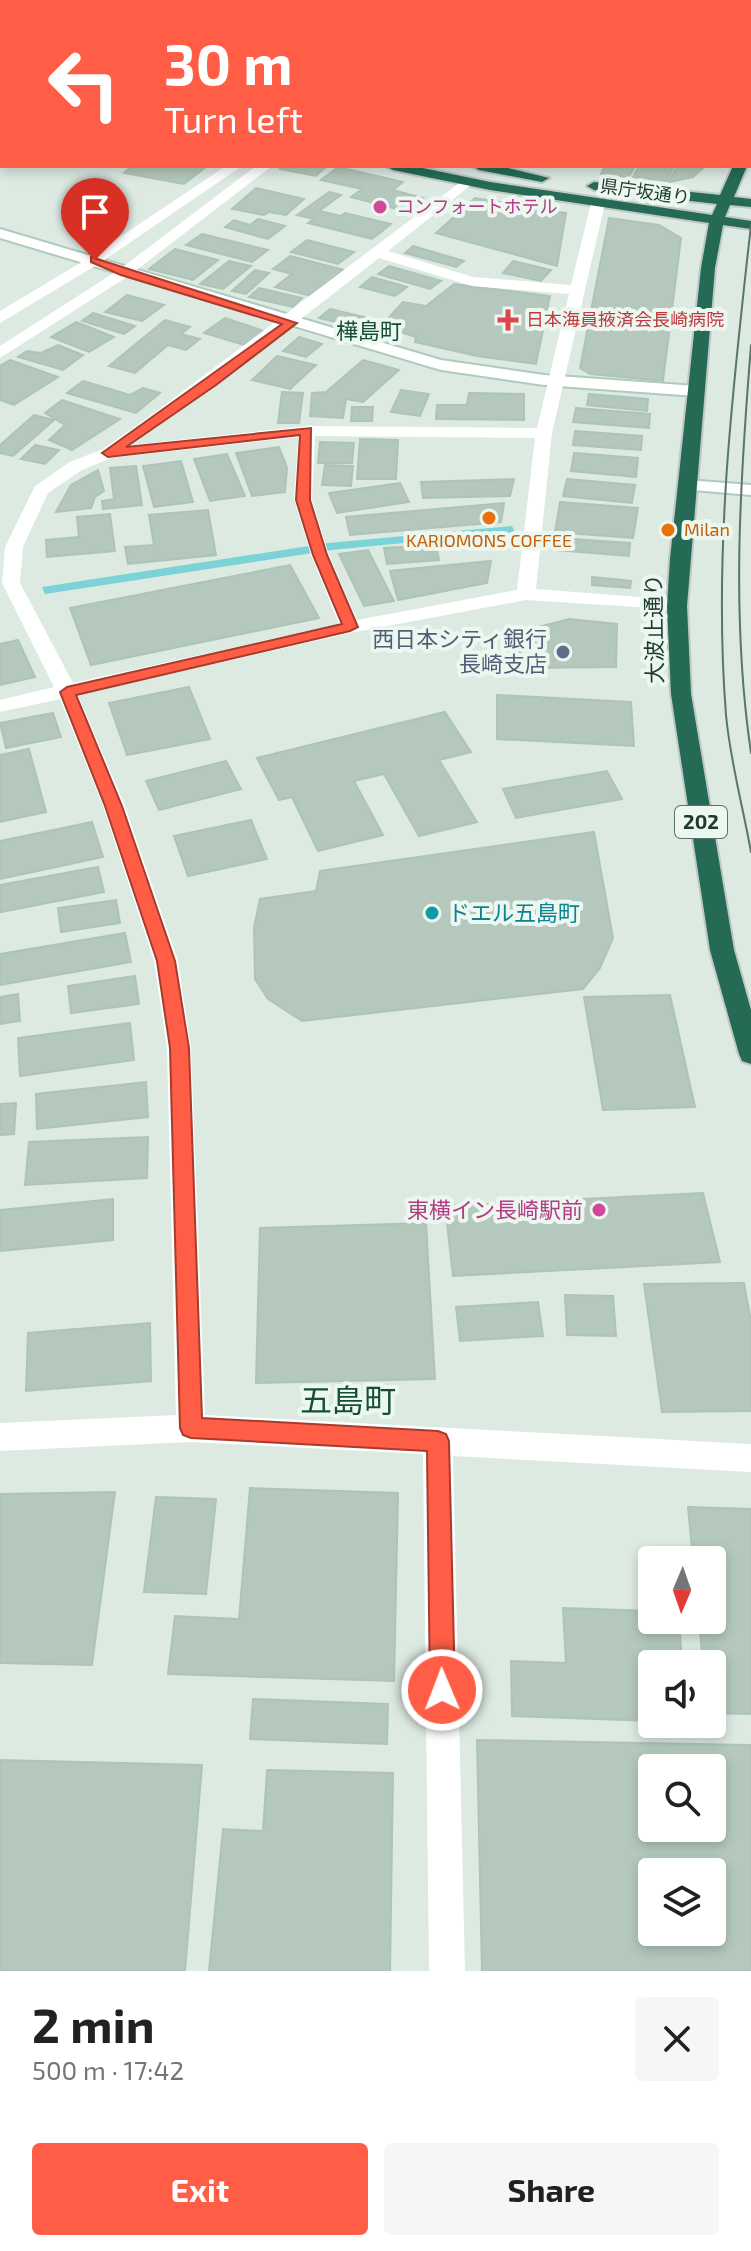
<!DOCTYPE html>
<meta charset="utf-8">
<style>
:root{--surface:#fff;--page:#f6f6f6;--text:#202124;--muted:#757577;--accent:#ff5d45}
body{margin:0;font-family:"Exo 2","Noto Sans JP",sans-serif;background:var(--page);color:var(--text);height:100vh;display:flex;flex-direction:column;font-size:30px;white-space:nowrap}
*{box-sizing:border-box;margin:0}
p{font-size:26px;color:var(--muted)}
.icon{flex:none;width:44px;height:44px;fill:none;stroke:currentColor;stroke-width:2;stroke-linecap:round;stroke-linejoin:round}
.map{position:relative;height:1971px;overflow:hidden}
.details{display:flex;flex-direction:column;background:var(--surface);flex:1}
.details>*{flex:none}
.hud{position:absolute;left:0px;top:0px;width:752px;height:168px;box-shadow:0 4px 12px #0003;background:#ff5d45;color:#fff;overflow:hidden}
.needle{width:52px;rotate:182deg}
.tools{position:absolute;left:638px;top:1546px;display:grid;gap:16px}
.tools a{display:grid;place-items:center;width:88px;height:88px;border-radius:8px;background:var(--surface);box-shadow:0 4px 12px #0003;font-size:40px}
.pin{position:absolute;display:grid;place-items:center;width:68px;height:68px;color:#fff;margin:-82px -34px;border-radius:50% 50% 50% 0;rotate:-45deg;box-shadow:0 0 8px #0007}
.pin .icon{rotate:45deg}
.me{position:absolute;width:88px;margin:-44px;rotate:359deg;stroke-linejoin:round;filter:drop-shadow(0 0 6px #0008)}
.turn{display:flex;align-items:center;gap:28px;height:168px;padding:0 32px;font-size:36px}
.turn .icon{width:104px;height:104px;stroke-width:2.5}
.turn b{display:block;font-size:56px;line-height:68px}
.round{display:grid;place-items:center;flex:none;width:84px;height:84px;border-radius:8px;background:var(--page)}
.overview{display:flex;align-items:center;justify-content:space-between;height:136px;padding:0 32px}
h1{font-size:48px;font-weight:700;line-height:60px}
.button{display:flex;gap:16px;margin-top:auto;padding:16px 32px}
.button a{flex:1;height:92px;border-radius:8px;background:var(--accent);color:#fff;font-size:32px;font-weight:700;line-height:92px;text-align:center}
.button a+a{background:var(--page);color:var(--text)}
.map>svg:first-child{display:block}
.water{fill:#7cd3d7}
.building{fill:#b4c8bd;stroke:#aec4b8;stroke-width:2;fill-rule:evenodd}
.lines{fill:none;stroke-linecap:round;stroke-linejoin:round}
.secondary-casing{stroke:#aecbbd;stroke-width:4}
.highway-casing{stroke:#bfc8c5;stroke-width:4}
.street{fill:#fff;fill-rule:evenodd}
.secondary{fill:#fff;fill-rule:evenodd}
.highway{fill:#256a54;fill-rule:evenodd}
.tram{stroke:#56776a;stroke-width:2}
.route{fill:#ff5d45;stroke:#a63c2d;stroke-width:2}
.hotel-dot{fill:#d1479c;stroke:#ecf7f0;stroke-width:3}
.health-dot{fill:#e0444e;stroke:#ecf7f0;stroke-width:3}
.food-dot{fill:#e8710a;stroke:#ecf7f0;stroke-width:3}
.service-dot{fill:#5c6f8a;stroke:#ecf7f0;stroke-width:3}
.culture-dot{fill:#0f9aa8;stroke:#ecf7f0;stroke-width:3}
.labels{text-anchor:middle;stroke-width:8;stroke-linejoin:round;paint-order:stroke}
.far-street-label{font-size:18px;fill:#1c3b2f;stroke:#ecf7f0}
.far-hotel-label{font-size:18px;fill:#b23c85;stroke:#ecf7f0;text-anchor:start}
.far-health-label{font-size:18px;fill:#be3a42;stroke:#ecf7f0;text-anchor:start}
.far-food-label{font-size:18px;fill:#c56008;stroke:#ecf7f0;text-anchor:start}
.shield{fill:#ecf7f0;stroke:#5a7369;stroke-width:2}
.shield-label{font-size:20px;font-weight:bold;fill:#1c3b2f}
.far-quarter-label{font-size:22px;fill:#174e3a;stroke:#ecf7f0}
.street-label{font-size:22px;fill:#1c3b2f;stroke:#ecf7f0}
.service-label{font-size:22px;fill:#4e5e75;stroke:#ecf7f0;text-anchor:end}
.culture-label{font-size:22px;fill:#0d838f;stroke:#ecf7f0;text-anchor:start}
.hotel-label{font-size:22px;fill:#b23c85;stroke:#ecf7f0;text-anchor:end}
.near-quarter-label{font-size:32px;fill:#174e3a;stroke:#ecf7f0}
</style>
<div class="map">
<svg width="751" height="1971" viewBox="0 0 751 1971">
<rect width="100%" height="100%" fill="#dceae2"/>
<!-- water -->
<polygon class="water" points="512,526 515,532 332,550 45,594 42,587 328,543"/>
<!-- building -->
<g class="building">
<polygon points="132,166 207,166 184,184 124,173"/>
<polygon points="284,166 327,166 316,176 280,169"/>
<polygon points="605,166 635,166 629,177 601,174"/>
<polygon points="639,166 674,166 667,181 633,177"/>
<polygon points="677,166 705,166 693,177 669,182"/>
<polygon points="338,167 403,182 393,190 423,198 404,211 351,197 362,189 321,180"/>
<polygon points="256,188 304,199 286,215 269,212 264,215 232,209"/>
<polygon points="329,192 341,195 319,211 341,216 345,213 391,224 372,239 308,223 314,219 297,215"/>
<polygon points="475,198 566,213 557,266 436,233"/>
<polygon points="609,218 659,225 681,238 663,381 590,374 580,368"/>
<polygon points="258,219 285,226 268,239 225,227 234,220 250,225"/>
<polygon points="202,234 268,250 252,262 186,245"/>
<polygon points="307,240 354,252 338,264 291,252"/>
<polygon points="413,246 464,261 456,267 405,253"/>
<polygon points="175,249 218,260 193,280 149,269"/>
<polygon points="290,256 344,270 311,296 275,287 292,274 273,269"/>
<polygon points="229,261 251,266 223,289 200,284"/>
<polygon points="513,261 551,270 541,281 503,273"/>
<polygon points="389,266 441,281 430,289 378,274"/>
<polygon points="255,270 269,273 246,294 232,291"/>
<polygon points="372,277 407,287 395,296 360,287"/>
<polygon points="454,284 550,296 536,364 477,356 415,342 416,337 381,326 403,302 426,306"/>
<polygon points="259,288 302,298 293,307 249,297"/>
<polygon points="127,295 164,305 142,321 105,312"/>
<polygon points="330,309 368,318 357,327 319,318"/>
<polygon points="93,313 135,326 124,334 82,321"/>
<polygon points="225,318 264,331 244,345 204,333"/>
<polygon points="165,320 190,327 181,334 200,339 186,350 168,345 135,373 109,366"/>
<polygon points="76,322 114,337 89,352 51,337"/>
<polygon points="299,337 322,344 306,357 283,351"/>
<polygon points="58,345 83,355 63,370 18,357 27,351 41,353"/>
<polygon points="277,356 316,365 290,389 252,380"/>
<polygon points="10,360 58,377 14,405 0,400 0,366"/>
<polygon points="363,360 399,370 363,402 346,399 343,418 310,416 312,393 326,392"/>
<polygon points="83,381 130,395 143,388 160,393 136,413 67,393"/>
<polygon points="401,390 429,394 420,416 391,412"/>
<polygon points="282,392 303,393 299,423 278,423"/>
<polygon points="469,393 524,394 524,420 436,419 437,405 467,405"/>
<polygon points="589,394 648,399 647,411 587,405"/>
<polygon points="62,400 120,419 72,450 49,440 65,425 45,413"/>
<polygon points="352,407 373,407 372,421 351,421"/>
<polygon points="576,408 650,414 649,428 573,422"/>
<polygon points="34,415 54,420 13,456 0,453 0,445"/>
<polygon points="575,431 642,436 641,450 573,445"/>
<polygon points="360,439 398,440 396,479 357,479"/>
<polygon points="320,442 354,443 352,463 318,463"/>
<polygon points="35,445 59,450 45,464 21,459"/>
<polygon points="279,447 287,468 285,492 252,496 236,453"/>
<polygon points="574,453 638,458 636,477 571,471"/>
<polygon points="227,454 245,496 210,501 194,459"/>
<polygon points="181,461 193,502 154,507 143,466"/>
<polygon points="325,465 353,466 351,486 322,485"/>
<polygon points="136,466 142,505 103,509 102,501 114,499 110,468"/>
<polygon points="98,470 104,491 95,497 91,508 56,512 71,485"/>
<polygon points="514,479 510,496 423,498 421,482"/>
<polygon points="567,479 635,485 632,503 563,496"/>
<polygon points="400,483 409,502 337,513 329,493"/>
<polygon points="560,502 638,508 633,538 555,532"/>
<polygon points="504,503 501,522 350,535 346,517"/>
<polygon points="208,510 216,555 128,564 125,547 154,545 149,515"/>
<polygon points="110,514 115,551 47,557 46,540 79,537 77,517"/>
<polygon points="558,538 630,543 629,556 556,550"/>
<polygon points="436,545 439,560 387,564 384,548"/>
<polygon points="368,550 394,601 364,606 339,554"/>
<polygon points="491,561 487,583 398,600 390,571"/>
<polygon points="290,565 319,618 91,665 70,608"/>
<polygon points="592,577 631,581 630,588 592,585"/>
<polygon points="569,619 617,624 616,667 521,668 500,637"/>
<polygon points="18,640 35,677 0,685 0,644"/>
<polygon points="189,687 210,739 127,755 109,703"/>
<polygon points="497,695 631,702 634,746 497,739"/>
<polygon points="445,712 471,752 439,760 477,822 419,836 384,774 354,781 383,835 318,851 292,797 279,800 257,758"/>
<polygon points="53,713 61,737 6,748 0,723"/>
<polygon points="29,749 46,812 0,822 0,755"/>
<polygon points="226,761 241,789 159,810 146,781"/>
<polygon points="607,771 622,799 516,818 503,789"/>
<polygon points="251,820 267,859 188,876 174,836"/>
<polygon points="92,822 103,857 0,879 0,841"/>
<polygon points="594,832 613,938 600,968 583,989 302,1021 268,999 255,979 254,927 260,899 316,891 320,871"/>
<polygon points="98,867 104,892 1,912 0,885"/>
<polygon points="116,900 120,923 61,932 58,908"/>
<polygon points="125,933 131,962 0,985 0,954"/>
<polygon points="135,976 139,1004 71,1013 68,986"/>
<polygon points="18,994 20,1021 0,1024 0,997"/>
<polygon points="670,995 695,1107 603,1110 584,997"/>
<polygon points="130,1023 134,1060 20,1076 18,1038"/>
<polygon points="146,1082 148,1117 37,1129 36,1094"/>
<polygon points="16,1103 14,1134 0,1135 0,1104"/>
<polygon points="148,1137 147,1178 25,1185 29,1142"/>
<polygon points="703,1193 720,1262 453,1276 445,1206"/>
<polygon points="113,1199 113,1240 0,1251 0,1210"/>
<polygon points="426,1223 435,1379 256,1383 260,1228"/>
<polygon points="744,1283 751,1322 751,1411 662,1412 644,1284"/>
<polygon points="565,1295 613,1296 616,1336 567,1335"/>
<polygon points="538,1302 543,1336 460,1341 456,1307"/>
<polygon points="150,1323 151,1381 26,1391 28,1333"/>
<polygon points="250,1488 398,1493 394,1681 168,1674 175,1616 239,1619"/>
<polygon points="115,1492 92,1665 0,1663 0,1494"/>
<polygon points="156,1497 216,1499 206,1594 144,1592"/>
<polygon points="688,1507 751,1509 751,1714 712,1713 712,1664 703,1664 699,1620 712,1620 712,1560 693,1560"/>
<polygon points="563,1608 652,1611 652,1620 679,1620 682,1664 652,1664 652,1721 512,1716 511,1661 566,1663"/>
<polygon points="253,1699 388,1704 387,1744 250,1739"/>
<path d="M477 1740 751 1745V1971H482ZM652 1768H712V1828H652ZM652 1872H712V1932H652Z"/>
<polygon points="0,1760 202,1765 185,1971 0,1971"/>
<polygon points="267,1770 393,1773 390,1971 209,1971 223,1829 263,1831"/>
</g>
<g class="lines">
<defs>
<g id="secondary">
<polygon points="484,0 500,0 502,2 486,2"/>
<polygon points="529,0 545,0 547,2 531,2"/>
<rect x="750" y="67" width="1" height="8"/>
<polygon points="0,229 441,360 544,375 696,386 704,391 696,396 544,385 441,370 0,238"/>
<polygon points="687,480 751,485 751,495 681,489 678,485 681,481"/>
</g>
<g id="highway">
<polygon points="0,67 2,68 2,76 0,75"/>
<polygon points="2,115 2,123 0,124 0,116"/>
<polygon points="751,136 751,147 750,147 750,136"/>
<polygon points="0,147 2,147 0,156"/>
<polygon points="386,166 413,166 490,182 712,215 717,204 594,190 587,186 594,182 720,195 733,166 747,166 734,197 751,199 751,207 730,205 725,217 751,221 751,229 723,225 715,268 687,606 691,694 734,950 751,1010 751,1064 742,1061 739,1054 710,950 671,694 667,606 670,559 701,268 709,223 490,190 393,170"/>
<polygon points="472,166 500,166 549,178 542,182 479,170"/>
</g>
</defs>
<!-- secondary casing -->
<use href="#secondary" class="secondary-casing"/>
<!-- highway casing -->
<use href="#highway" class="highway-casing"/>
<!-- street -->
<g class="street">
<polygon points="0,46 2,47 2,55 0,54"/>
<polygon points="226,166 242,166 100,263 0,323 0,311 90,257"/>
<polygon points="256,166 272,166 130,275 0,358 0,346 120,269"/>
<path d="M466 178 473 182 471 185 388 251 473 277 571 285 591 203 598 199 605 203 552 433 536 589 677 600 684 602 687 606 684 610 526 600 350 633 78 695 125 806 178 961 191 1048 205 1415 751 1444V1472L453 1456 465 1971H429L423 1454 191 1442 0 1451V1423L176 1415 167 1048 154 961 103 806 60 699 0 712V700L54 687 2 583 5 547 35 486 70 462 103 449 150 416ZM379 258 472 286 569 294 537 428 307 426 131 445 252 357ZM315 436 535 438 517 590 357 620 329 555 312 500ZM298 437 294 500 311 555 339 624 73 683 20 583 23 547 48 493 82 470 111 458Z"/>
</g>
<!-- secondary -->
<use href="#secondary" class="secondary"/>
<!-- highway -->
<use href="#highway" class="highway"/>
<!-- tram -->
<g class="tram">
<path d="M751 225C733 386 713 552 726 715 730 760 743 807 751 852"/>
<path d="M751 345C740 482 731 617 751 753"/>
</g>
</g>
<!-- route -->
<polygon class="route" points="91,257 297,323 216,385 126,447 311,428 310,500 327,555 358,627 350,631 76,695 122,806 175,961 189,1048 202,1418 438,1431 446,1434 449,1441 455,1690 451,1699 442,1703 433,1699 430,1690 427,1451 191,1438 183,1435 180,1428 170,1048 157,961 105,806 60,692 67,687 342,624 313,555 296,500 300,435 108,457 102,453 282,324 121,275 91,262"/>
<!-- markers -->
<g class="hotel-dot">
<circle cx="380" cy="207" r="8"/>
<circle cx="599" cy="1210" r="8"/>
</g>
<path class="health-dot" d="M504 308h8v8h8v8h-8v8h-8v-8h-8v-8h8z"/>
<g class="food-dot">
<circle cx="489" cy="518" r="8"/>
<circle cx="668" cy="530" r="8"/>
</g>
<circle class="service-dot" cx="563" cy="652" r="8"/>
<circle class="culture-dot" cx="432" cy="913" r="8"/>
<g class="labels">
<!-- far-street labels -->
<g class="far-street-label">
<text transform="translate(645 192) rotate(8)" y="6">県庁坂通り</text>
</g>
<!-- far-hotel labels -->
<g class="far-hotel-label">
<text x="396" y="213">コンフォートホテル</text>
</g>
<!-- far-health labels -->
<g class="far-health-label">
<text x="526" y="326">日本海員掖済会長崎病院</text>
</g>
<!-- far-food labels -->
<g class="far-food-label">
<text x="684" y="536">Milan</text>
<text x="489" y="547" text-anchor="middle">KARIOMONS COFFEE</text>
</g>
<!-- shield labels -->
<rect class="shield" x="675" y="806" width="52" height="32" rx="6"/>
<g class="shield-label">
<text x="701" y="829">202</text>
</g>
<!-- far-quarter labels -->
<g class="far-quarter-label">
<text x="369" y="339">樺島町</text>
</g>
<!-- street labels -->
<g class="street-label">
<text transform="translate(654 629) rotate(-91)" y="8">大波止通り</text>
</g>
<!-- service labels -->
<g class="service-label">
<text x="547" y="647">西日本シティ銀行<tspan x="547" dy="25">長崎支店</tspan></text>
</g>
<!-- culture labels -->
<g class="culture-label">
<text x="448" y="921">ドエル五島町</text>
</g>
<!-- hotel labels -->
<g class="hotel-label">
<text x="583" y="1218">東横イン長崎駅前</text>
</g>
<!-- near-quarter labels -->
<g class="near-quarter-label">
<text x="348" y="1412">五島町</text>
</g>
</g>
</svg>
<div class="tools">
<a><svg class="needle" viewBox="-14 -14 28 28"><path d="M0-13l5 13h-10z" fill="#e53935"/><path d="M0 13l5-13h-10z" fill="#757577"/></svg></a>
<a><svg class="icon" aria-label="sound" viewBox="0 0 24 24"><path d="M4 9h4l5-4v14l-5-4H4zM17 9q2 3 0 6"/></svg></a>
<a><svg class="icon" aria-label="search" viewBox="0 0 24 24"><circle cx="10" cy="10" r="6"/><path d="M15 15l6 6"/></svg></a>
<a><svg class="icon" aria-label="layers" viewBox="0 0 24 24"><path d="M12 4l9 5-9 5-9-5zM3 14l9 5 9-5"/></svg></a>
</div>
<div class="pin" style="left:95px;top:260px;background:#d93025"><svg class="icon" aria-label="arrive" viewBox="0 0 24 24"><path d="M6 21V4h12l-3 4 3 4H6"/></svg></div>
<svg class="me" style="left:442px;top:1690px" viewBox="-20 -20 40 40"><circle r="17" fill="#ff5d45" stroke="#fff" stroke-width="3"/><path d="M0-11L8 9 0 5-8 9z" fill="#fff"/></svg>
<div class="hud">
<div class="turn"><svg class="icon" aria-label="left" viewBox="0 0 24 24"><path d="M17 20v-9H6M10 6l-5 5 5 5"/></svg><div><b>30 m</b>Turn left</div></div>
</div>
</div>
<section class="details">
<div class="overview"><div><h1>2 min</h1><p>500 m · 17:42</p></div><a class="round"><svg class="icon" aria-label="close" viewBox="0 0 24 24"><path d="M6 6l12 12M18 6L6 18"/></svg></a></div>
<div class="button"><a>Exit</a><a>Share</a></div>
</section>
